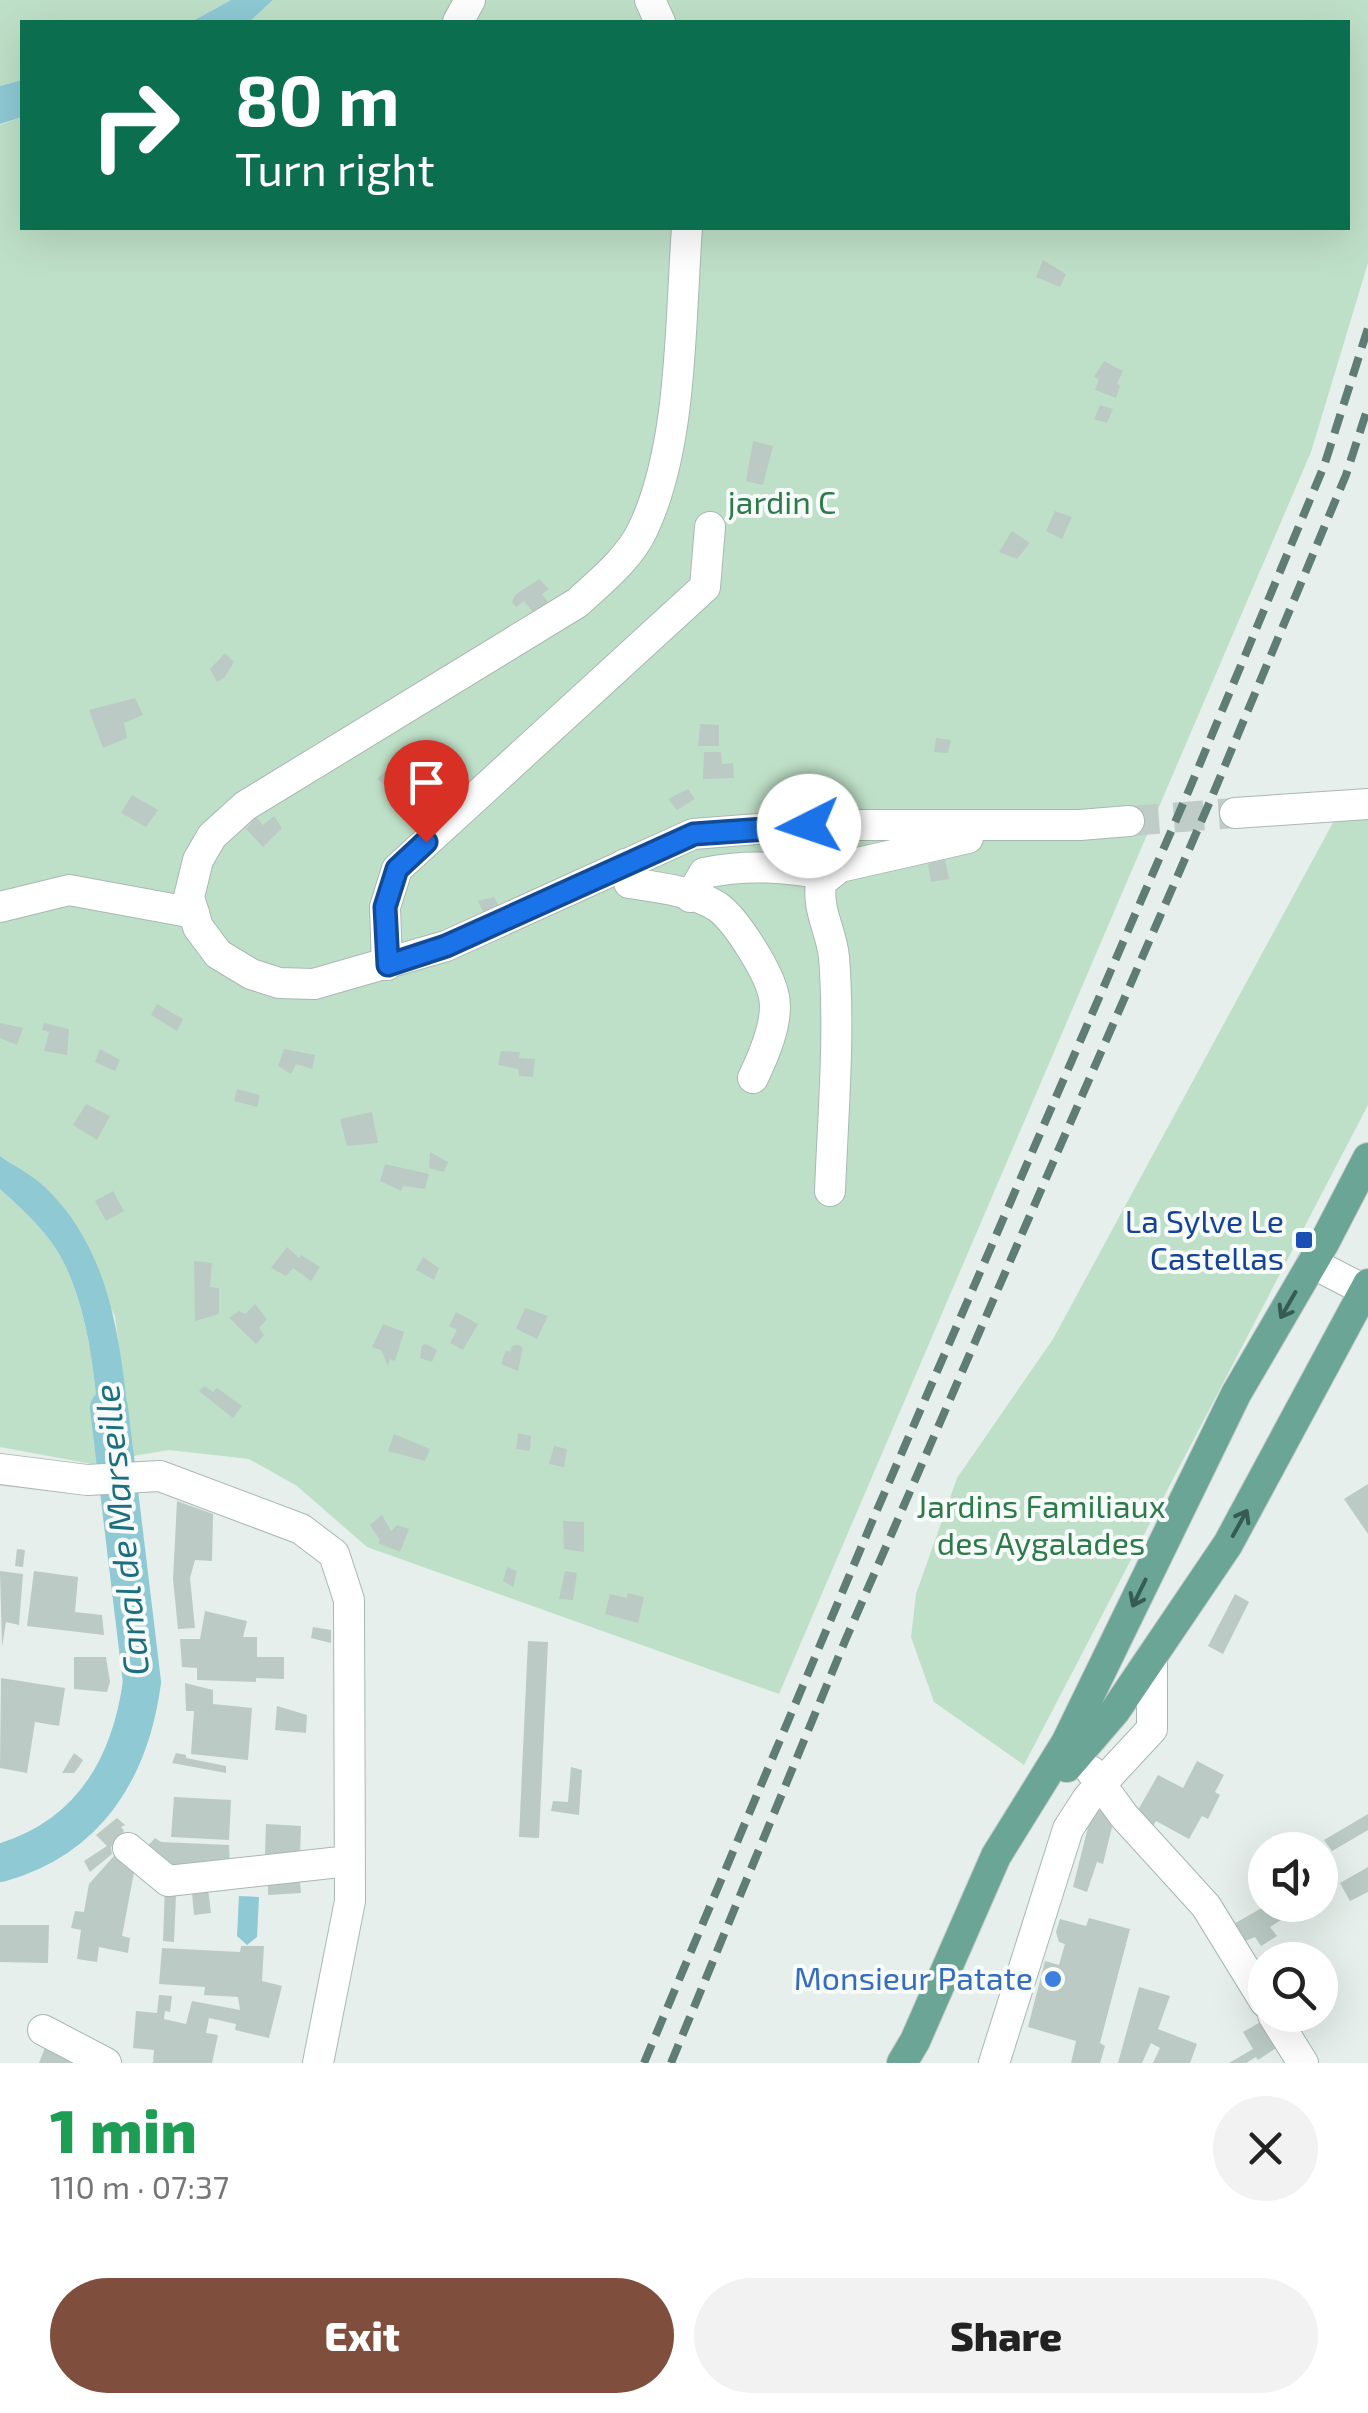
<!DOCTYPE html>
<meta charset="utf-8">
<style>
:root{--surface:#fff;--page:#f2f2f2;--text:#222;--muted:#767676;--accent:#804e3d}
body{margin:0;font-family:"Exo 2",sans-serif;background:var(--page);color:var(--text);height:100vh;display:flex;flex-direction:column;font-size:38px;white-space:nowrap}
*{box-sizing:border-box;margin:0}
p{font-size:32px;color:var(--muted)}
.icon{flex:none;width:55px;height:55px;fill:none;stroke:currentColor;stroke-width:2;stroke-linecap:round;stroke-linejoin:round}
.map{position:relative;height:2063px;overflow:hidden}
.details{display:flex;flex-direction:column;background:var(--surface);flex:1}
.details>*{flex:none}
.hud{position:absolute;left:20px;top:20px;width:1330px;height:210px;border-radius:0px;box-shadow:0 10px 40px #0002;background:#0b6e4f;color:#fff;overflow:hidden}
.controls{position:absolute;left:1248px;top:1832px;display:grid;gap:20px}
.controls a{display:grid;place-items:center;width:90px;height:90px;border-radius:50%;background:var(--surface);box-shadow:0 10px 40px #0002;font-size:50px}
.pin{position:absolute;display:grid;place-items:center;width:85px;height:85px;color:#fff;margin:-102px -42px;border-radius:50% 50% 50% 0;rotate:-45deg;box-shadow:0 0 10px #0007}
.pin .icon{rotate:45deg}
.me{position:absolute;width:110px;margin:-55px;rotate:266deg;stroke-linejoin:round;filter:drop-shadow(0 0 8px #0008)}
.turn{display:flex;align-items:center;gap:35px;height:210px;padding:0 50px;font-size:45px}
.turn .icon{width:130px;height:130px;stroke-width:2.5}
.turn b{display:block;font-size:70px;line-height:85px}
.round{display:grid;place-items:center;flex:none;width:105px;height:105px;border-radius:52px;background:var(--page)}
.head{display:flex;align-items:center;justify-content:space-between;height:170px;padding:0 50px}
h1{font-size:60px;font-weight:800;line-height:75px;color:#1e9e55}
.cta{display:flex;gap:20px;margin-top:auto;padding:20px 50px}
.cta a{flex:1;height:115px;border-radius:60px;background:var(--accent);color:#fff;font-size:40px;font-weight:800;line-height:115px;text-align:center}
.cta a+a{background:var(--page);color:var(--text)}
.map>svg:first-child{display:block}
.green{fill:#bfe0c8}
.water{fill:#8ec9d4}
.lines{fill:none;stroke-linecap:round;stroke-linejoin:round}
.canal{stroke:#8ec9d4;stroke-width:38}
.building{fill:#bbcac4}
.minor-tunnel{stroke:#bfccc8;stroke-width:30;stroke-dasharray:30 15;stroke-linecap:butt}
.minor-casing{stroke:#a8b8b2;stroke-width:32}
.major-casing{stroke:#c2cac8;stroke-width:32}
.minor{stroke:#fff;stroke-width:30}
.major{stroke:#6aa596;stroke-width:30}
.rail{stroke:#5f7d75;stroke-width:8;stroke-dasharray:20 10;stroke-linecap:butt}
.oneway{stroke:#365b51}
.route-casing{stroke:#114b97;stroke-width:25}
.route{stroke:#1a73e8;stroke-width:18}
.transit-dot{fill:#1a4fb4;stroke:#f7fbf9;stroke-width:4}
.shop-dot{fill:#3f7fe0;stroke:#f7fbf9;stroke-width:4}
.labels{text-anchor:middle;stroke-width:8;stroke-linejoin:round;paint-order:stroke}
.park-label{font-size:32px;fill:#2d7a4b;stroke:#f7fbf9}
.transit-label{font-size:32px;fill:#164399;stroke:#f7fbf9;text-anchor:end}
.shop-label{font-size:32px;fill:#366cbe;stroke:#f7fbf9;text-anchor:end}
.water-label{font-size:35px;font-style:italic;fill:#1c6f80;stroke:#f7fbf9}
</style>
<div class="map">
<svg width="1368" height="2063" viewBox="0 0 1368 2063">
<rect width="100%" height="100%" fill="#e6efeb"/>
<!-- green -->
<g class="green">
<polygon points="0,0 231,0 191,22 22,22 22,80 0,86"/>
<polygon points="273,0 1368,0 1368,263 1311,452 779,1694 367,1547 297,1486 249,1459 169,1450 133,1456 115,1316 44,1186 0,1156 0,125 22,117 22,228 1348,228 1348,22 249,22"/>
<polygon points="1368,814 1368,1105 1024,1765 934,1702 911,1637 916,1594 957,1478 1053,1339 1336,817"/>
<path d="M0 1189C24 1211 51 1235 65 1265 94 1326 95 1396 103 1462L92 1464 0 1447Z"/>
</g>
<!-- water -->
<g class="water">
<polygon points="231,0 273,0 249,22 191,22"/>
<polygon points="22,80 22,117 0,124 0,86"/>
<path d="M0 1156C14 1166 32 1175 45 1187 119 1259 121 1360 133 1456L103 1462C95 1396 94 1326 65 1265 51 1235 24 1211 0 1189Z"/>
<polygon points="239,1896 259,1897 257,1937 247,1945 237,1936"/>
</g>
<g class="lines">
<!-- canal -->
<path class="canal" d="M0 1863C88 1838 130 1770 142 1682L109 1408"/>
</g>
<!-- building -->
<g class="building">
<polygon points="1043,260 1066,274 1060,287 1036,277"/>
<polygon points="1104,361 1123,371 1117,383 1120,386 1116,398 1095,390 1099,379 1094,377"/>
<polygon points="1100,405 1113,409 1107,423 1094,419"/>
<polygon points="753,441 773,446 763,485 746,481"/>
<polygon points="1055,511 1072,517 1062,539 1046,531"/>
<polygon points="1012,531 1030,543 1017,559 999,552"/>
<polygon points="539,579 549,589 542,594 548,602 533,612 524,601 516,607 512,602 515,595"/>
<polygon points="225,653 234,662 224,678 217,682 210,669"/>
<polygon points="135,698 143,715 124,723 127,738 103,748 89,710"/>
<polygon points="700,724 719,725 719,746 698,746"/>
<polygon points="936,738 951,740 948,753 934,752"/>
<polygon points="704,752 721,752 722,764 733,763 734,778 703,779"/>
<polygon points="390,767 398,775 387,787 377,779"/>
<polygon points="688,789 695,799 677,810 668,799"/>
<polygon points="132,795 158,810 146,827 121,813"/>
<polygon points="274,816 282,828 263,847 246,829 256,817 263,825"/>
<polygon points="945,860 949,879 931,882 928,864"/>
<polygon points="494,897 499,906 484,914 478,901"/>
<polygon points="157,1004 183,1019 177,1031 151,1015"/>
<polygon points="0,1023 23,1028 17,1045 0,1038"/>
<polygon points="44,1023 69,1029 67,1055 44,1051 49,1032 42,1030"/>
<polygon points="100,1049 120,1060 115,1071 95,1062"/>
<polygon points="284,1049 315,1055 312,1069 296,1064 291,1074 278,1066"/>
<polygon points="501,1051 520,1052 519,1058 535,1059 533,1077 519,1076 518,1069 498,1065"/>
<polygon points="237,1089 260,1095 257,1107 234,1101"/>
<polygon points="86,1104 110,1116 97,1140 73,1125"/>
<polygon points="372,1112 378,1143 347,1146 340,1119"/>
<polygon points="430,1152 448,1162 444,1172 429,1168"/>
<polygon points="385,1164 429,1174 425,1189 403,1186 401,1191 380,1181"/>
<polygon points="113,1191 124,1211 106,1221 95,1201"/>
<polygon points="287,1247 299,1258 301,1255 320,1267 311,1281 293,1268 286,1276 271,1268"/>
<polygon points="423,1257 439,1268 434,1280 416,1270"/>
<polygon points="194,1261 212,1263 210,1287 219,1288 219,1314 195,1321"/>
<polygon points="255,1304 267,1319 259,1328 264,1335 256,1344 229,1318 239,1311 245,1314"/>
<polygon points="525,1308 548,1316 537,1339 516,1329"/>
<polygon points="456,1312 478,1324 463,1350 450,1343 457,1330 449,1326"/>
<polygon points="383,1324 404,1332 395,1361 390,1359 388,1366 381,1350 372,1347"/>
<polygon points="426,1344 437,1350 432,1362 420,1358 422,1345"/>
<polygon points="518,1345 523,1347 518,1371 501,1364 506,1350 510,1352 512,1346"/>
<polygon points="204,1386 213,1392 217,1388 242,1406 233,1418 199,1391"/>
<polygon points="518,1433 531,1436 530,1451 516,1449"/>
<polygon points="394,1434 430,1449 425,1461 388,1451"/>
<polygon points="554,1446 567,1449 564,1467 549,1464"/>
<polygon points="1368,1484 1368,1534 1344,1499"/>
<polygon points="177,1501 213,1514 212,1561 195,1560 190,1578 195,1628 178,1629 173,1579"/>
<polygon points="382,1515 391,1531 397,1525 409,1529 400,1552 378,1543 380,1540 370,1525"/>
<polygon points="563,1521 584,1522 584,1552 564,1549"/>
<polygon points="17,1549 25,1550 23,1567 15,1566"/>
<polygon points="507,1567 517,1571 513,1587 503,1581"/>
<polygon points="0,1571 23,1574 19,1625 6,1622 2,1647"/>
<polygon points="34,1571 78,1577 75,1612 102,1615 104,1635 27,1626"/>
<polygon points="565,1571 577,1573 573,1600 559,1599"/>
<polygon points="628,1593 644,1597 638,1623 605,1614 610,1594 627,1598"/>
<polygon points="1235,1594 1249,1602 1223,1654 1208,1646"/>
<polygon points="205,1611 247,1621 243,1637 257,1637 257,1657 284,1657 284,1679 256,1678 256,1682 197,1680 197,1668 182,1667 180,1639 200,1639"/>
<polygon points="313,1627 331,1630 331,1643 311,1638"/>
<polygon points="528,1641 548,1642 539,1838 519,1837"/>
<polygon points="74,1657 106,1657 110,1682 107,1692 74,1689"/>
<polygon points="1,1678 65,1688 59,1726 35,1722 27,1773 0,1768"/>
<polygon points="185,1683 213,1690 213,1704 252,1708 248,1760 191,1754 194,1711 186,1711"/>
<polygon points="277,1706 307,1715 306,1733 275,1730"/>
<polygon points="74,1753 83,1760 78,1768 74,1773 62,1773"/>
<polygon points="176,1753 186,1755 186,1758 226,1766 226,1773 172,1763"/>
<polygon points="1197,1761 1224,1775 1215,1792 1220,1795 1208,1819 1202,1816 1189,1839 1156,1821 1153,1826 1138,1810 1158,1775 1183,1788"/>
<polygon points="571,1767 582,1770 579,1815 551,1811 553,1801 568,1802"/>
<polygon points="174,1797 231,1800 229,1840 171,1837"/>
<polygon points="1093,1807 1105,1813 1112,1827 1103,1864 1097,1862 1087,1892 1073,1887"/>
<polygon points="1368,1814 1368,1830 1332,1851 1324,1840"/>
<polygon points="117,1818 125,1825 121,1827 124,1831 111,1847 112,1854 90,1872 84,1861 107,1846 96,1835"/>
<polygon points="266,1824 301,1826 300,1856 265,1854"/>
<polygon points="155,1838 161,1842 229,1845 230,1867 161,1869 146,1848"/>
<polygon points="114,1856 135,1867 122,1936 130,1938 128,1953 99,1947 97,1962 77,1959 81,1930 71,1928 75,1911 84,1912 89,1884"/>
<polygon points="1368,1867 1368,1892 1350,1901 1340,1883"/>
<polygon points="299,1872 301,1893 268,1895 268,1875"/>
<polygon points="207,1880 211,1913 194,1915 191,1882"/>
<polygon points="165,1886 176,1895 174,1942 163,1941"/>
<polygon points="1267,1905 1298,1905 1300,1908 1270,1927 1277,1936 1261,1946 1255,1937 1243,1942 1232,1925"/>
<polygon points="1089,1918 1130,1929 1100,2043 1105,2046 1100,2063 1071,2063 1076,2041 1028,2027 1045,1961 1059,1965 1065,1944 1059,1942 1056,1932 1060,1919 1086,1926"/>
<polygon points="0,1925 49,1925 48,1963 0,1962"/>
<polygon points="241,1946 264,1946 262,1981 282,1986 269,2038 235,2030 236,2024 209,2018 206,2033 218,2035 212,2063 153,2063 154,2050 133,2048 136,2011 157,2013 159,1995 172,1996 170,2012 165,2011 164,2019 186,2024 192,2001 240,2010 238,1997 204,1995 205,1987 159,1984 162,1948 240,1952"/>
<polygon points="1139,1987 1170,1996 1158,2029 1197,2044 1190,2063 1153,2063 1160,2048 1151,2043 1142,2063 1118,2063"/>
<polygon points="1264,2020 1279,2046 1258,2060 1256,2057 1246,2063 1229,2063 1253,2049 1243,2032"/>
<polygon points="46,2045 80,2063 39,2063"/>
</g>
<g class="lines">
<!-- minor-tunnel -->
<polyline class="minor-tunnel" points="1129,821 1235,813"/>
<defs>
<g id="minor">
<polyline points="650,0 660,22"/>
<polyline points="458,22 470,0"/>
<path d="M687 228C680 321 683 445 643 529 630 558 600 582 577 603L245 806 212 836 198 860 189 897 198 927 218 954 251 974 279 983 314 984 446 946 693 834 809 825H1080L1129 821"/>
<polyline points="1235,813 1368,804"/>
<path d="M625 864 629 883C656 887 694 891 718 907 737 921 770 974 774 997 779 1022 763 1057 753 1078"/>
<path d="M690 897 704 873C747 864 787 867 829 875"/>
<polyline points="0,907 69,890 194,913"/>
<polyline points="387,965 385,907 397,869 705,587 710,527"/>
<path d="M830 1191C833 1114 840 1035 834 957 831 929 817 912 821 882L840 867 968 838"/>
<polyline points="1312,1263 1368,1292"/>
<polyline points="0,1469 87,1480 160,1476 301,1529 334,1554 349,1600 350,1901 318,2063"/>
<polyline points="1091,1771 1124,1816 1206,1906 1265,2002"/>
<polyline points="128,1848 168,1881 349,1861"/>
<polyline points="1273,2015 1303,2063"/>
<polyline points="43,2030 106,2063"/>
<polyline points="994,2063 1068,1829 1088,1798 1152,1729 1152,1656"/>
</g>
<g id="major">
<polyline points="1067,1767 1115,1711 1228,1544 1368,1284"/>
<polyline points="902,2063 915,2041 996,1856 1066,1743 1236,1394 1324,1243 1368,1158"/>
</g>
</defs>
<!-- minor casing -->
<use href="#minor" class="minor-casing"/>
<!-- major casing -->
<use href="#major" class="major-casing"/>
<!-- minor -->
<use href="#minor" class="minor"/>
<!-- major -->
<use href="#major" class="major"/>
<!-- rail -->
<g class="rail">
<polyline points="644,2063 874,1517 1189,790 1324,466 1368,328"/>
<polyline points="671,2063 845,1641 1211,799 1346,475 1368,407"/>
</g>
</g>
<!-- one-way arrows -->
<defs><path id="oneway-shaft" d="M-6 0H5M1.5-3L5.5 0L1.5 3" fill="none" stroke-width="1.6" stroke-linecap="round" stroke-linejoin="round" transform="scale(2.5)"/></defs>
<g class="oneway">
<use href="#oneway-shaft" transform="translate(1288 1305) rotate(120)"/>
<use href="#oneway-shaft" transform="translate(1240 1523) rotate(-61)"/>
<use href="#oneway-shaft" transform="translate(1139 1593) rotate(116)"/>
</g>
<g class="lines">
<defs>
<polyline id="route" points="426,842 397,869 385,907 388,965 446,946 694,834 809,826"/>
</defs>
<!-- route casing -->
<use href="#route" class="route-casing"/>
<!-- route -->
<use href="#route" class="route"/>
</g>
<!-- markers -->
<rect class="transit-dot" x="1294" y="1230" width="20" height="20" rx="5"/>
<circle class="shop-dot" cx="1053" cy="1979" r="10"/>
<g class="labels">
<!-- park labels -->
<g class="park-label">
<text x="782" y="514">jardin C</text>
<text x="1041" y="1518">Jardins Familiaux<tspan x="1041" dy="37">des Aygalades</tspan></text>
</g>
<!-- transit labels -->
<g class="transit-label">
<text x="1284" y="1233">La Sylve Le<tspan x="1284" dy="37">Castellas</tspan></text>
</g>
<!-- shop labels -->
<g class="shop-label">
<text x="1033" y="1990">Monsieur Patate</text>
</g>
<!-- water labels -->
<g class="water-label">
<text transform="translate(122 1530) rotate(-96)" y="12">Canal de Marseille</text>
</g>
</g>
</svg>
<div class="controls">
<a><svg class="icon" aria-label="sound" viewBox="0 0 24 24"><path d="M4 9h4l5-4v14l-5-4H4zM17 9q2 3 0 6"/></svg></a>
<a><svg class="icon" aria-label="search" viewBox="0 0 24 24"><circle cx="10" cy="10" r="6"/><path d="M15 15l6 6"/></svg></a>
</div>
<div class="pin" style="left:426px;top:842px;background:#d93025"><svg class="icon" aria-label="arrive" viewBox="0 0 24 24"><path d="M6 21V4h12l-3 4 3 4H6"/></svg></div>
<svg class="me" style="left:809px;top:826px" viewBox="-20 -20 40 40"><circle r="19" fill="#fff"/><path d="M0-13L10 11 0 6-10 11z" fill="#1a73e8"/></svg>
<div class="hud">
<div class="turn"><svg class="icon" aria-label="right" viewBox="0 0 24 24"><path d="M7 20v-9h11M14 6l5 5-5 5"/></svg><div><b>80 m</b>Turn right</div></div>
</div>
</div>
<section class="details">
<div class="head"><div><h1>1 min</h1><p>110 m · 07:37</p></div><a class="round"><svg class="icon" aria-label="close" viewBox="0 0 24 24"><path d="M6 6l12 12M18 6L6 18"/></svg></a></div>
<div class="cta"><a>Exit</a><a>Share</a></div>
</section>
